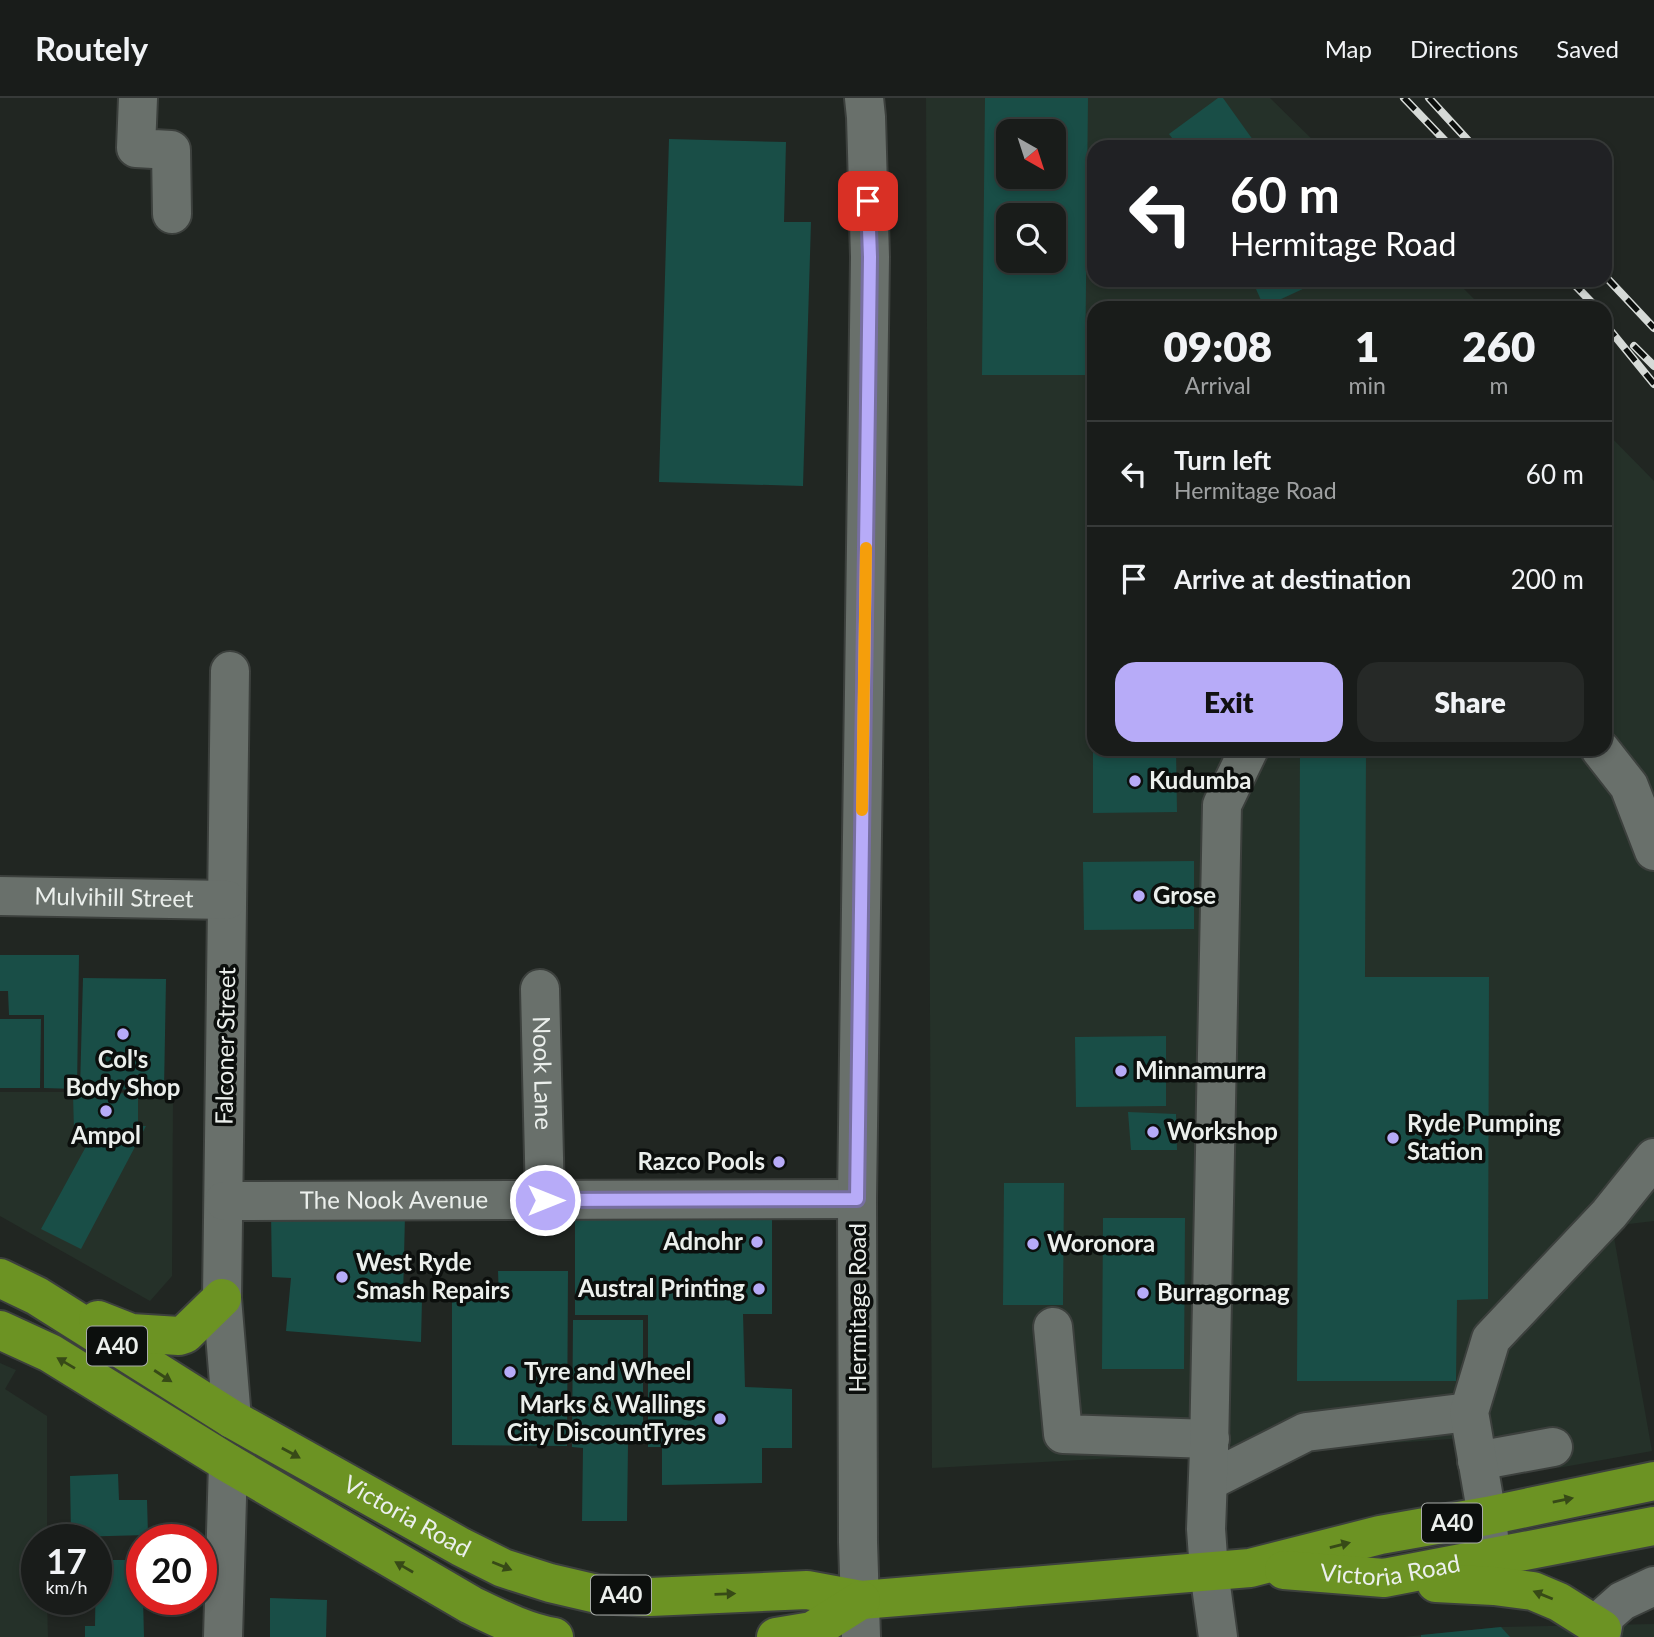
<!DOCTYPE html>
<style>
:root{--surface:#191c1a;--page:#262927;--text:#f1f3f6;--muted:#9fa1a2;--line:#373a39;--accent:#b7abf8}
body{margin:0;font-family:Lato,sans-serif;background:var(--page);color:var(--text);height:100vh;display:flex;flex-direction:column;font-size:26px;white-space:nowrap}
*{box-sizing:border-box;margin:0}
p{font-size:23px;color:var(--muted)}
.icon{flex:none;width:38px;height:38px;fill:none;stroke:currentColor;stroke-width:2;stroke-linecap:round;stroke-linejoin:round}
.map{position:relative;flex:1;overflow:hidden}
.side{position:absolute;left:1087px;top:203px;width:525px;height:455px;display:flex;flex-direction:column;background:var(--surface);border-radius:21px;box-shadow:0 4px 10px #0003,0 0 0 2px var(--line)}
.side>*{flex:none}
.top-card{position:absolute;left:1087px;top:42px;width:525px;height:147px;border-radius:21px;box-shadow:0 4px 10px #0003,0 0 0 2px var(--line);background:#202124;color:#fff;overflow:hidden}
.needle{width:46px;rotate:141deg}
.fabs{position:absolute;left:996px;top:21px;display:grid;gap:14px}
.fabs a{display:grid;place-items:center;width:70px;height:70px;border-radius:14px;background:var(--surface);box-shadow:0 4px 10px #0003,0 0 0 2px var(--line);font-size:35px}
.speed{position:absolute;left:21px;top:1426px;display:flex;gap:14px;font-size:35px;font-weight:700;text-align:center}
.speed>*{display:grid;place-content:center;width:91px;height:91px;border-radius:50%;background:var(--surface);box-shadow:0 4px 10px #0003,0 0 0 2px var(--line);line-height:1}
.speed small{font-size:18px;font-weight:400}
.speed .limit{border:10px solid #d22;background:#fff;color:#111}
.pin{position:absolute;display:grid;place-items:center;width:60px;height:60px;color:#fff;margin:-30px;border-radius:14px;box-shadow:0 4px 10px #0006}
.me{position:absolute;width:77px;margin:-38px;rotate:90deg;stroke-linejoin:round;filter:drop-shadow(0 0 5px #0008)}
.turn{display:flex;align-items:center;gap:24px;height:147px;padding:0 28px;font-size:32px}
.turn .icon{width:91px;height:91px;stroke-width:2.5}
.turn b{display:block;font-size:49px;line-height:60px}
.eta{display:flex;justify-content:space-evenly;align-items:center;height:119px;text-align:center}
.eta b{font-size:42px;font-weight:800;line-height:49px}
.button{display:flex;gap:14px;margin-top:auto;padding:14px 28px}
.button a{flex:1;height:80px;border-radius:21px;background:var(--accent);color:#111;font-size:28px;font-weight:800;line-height:80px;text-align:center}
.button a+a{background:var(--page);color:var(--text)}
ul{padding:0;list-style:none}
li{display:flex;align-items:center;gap:21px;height:105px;padding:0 28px;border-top:2px solid var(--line)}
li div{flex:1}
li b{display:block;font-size:26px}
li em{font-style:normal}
header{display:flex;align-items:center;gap:42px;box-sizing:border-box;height:98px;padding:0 35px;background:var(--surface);border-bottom:2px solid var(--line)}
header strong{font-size:33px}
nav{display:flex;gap:38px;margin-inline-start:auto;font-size:24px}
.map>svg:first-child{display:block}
.built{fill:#253129;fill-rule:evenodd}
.building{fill:#194e47;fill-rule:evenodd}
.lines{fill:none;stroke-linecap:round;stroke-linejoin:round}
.minor-casing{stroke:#3c403d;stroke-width:42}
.highway-casing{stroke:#3c403d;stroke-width:42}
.minor{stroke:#69706b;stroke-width:38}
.highway{stroke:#6c9323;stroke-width:38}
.rail-casing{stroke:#d6dad7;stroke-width:8}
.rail{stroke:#0c0f0d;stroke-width:5;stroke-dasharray:16;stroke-linecap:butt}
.oneway{fill:#374a17}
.route-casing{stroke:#776fa1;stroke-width:18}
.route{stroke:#b7abf8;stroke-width:12}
.slow{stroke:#f59e0b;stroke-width:12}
.poi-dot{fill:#b7abf8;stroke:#0c0f0d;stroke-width:2.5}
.labels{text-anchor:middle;stroke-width:7;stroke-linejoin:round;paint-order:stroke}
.shield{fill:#0c0f0d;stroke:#a8aca9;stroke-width:2}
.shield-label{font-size:23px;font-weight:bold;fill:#ebefec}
.poi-label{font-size:24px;font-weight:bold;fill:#ebefec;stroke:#0c0f0d;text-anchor:start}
.street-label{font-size:24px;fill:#ebefec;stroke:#0c0f0d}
</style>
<header>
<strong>Routely</strong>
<nav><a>Map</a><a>Directions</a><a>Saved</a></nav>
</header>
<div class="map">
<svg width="1654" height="1539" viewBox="0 0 1654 1539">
<rect width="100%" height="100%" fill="#212622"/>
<!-- built -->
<g class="built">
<path d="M926 0H1270L1320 49H1094V182H1455L1483 210H1094V651H1605V333L1654 383V1123L1612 1128 1652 1353 1558 1370 1553 1334 1407 1344 932 1370ZM1008 33H1054V79H1008ZM1008 117H1054V163H1008Z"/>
<polygon points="0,994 173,994 172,1178 150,1203 0,1118"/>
<polygon points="0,1265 16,1272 5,1291 47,1318 47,1442 37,1442 37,1502 47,1502 48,1539 0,1539"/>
<polygon points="1654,1526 1654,1539 1403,1539 1501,1529"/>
</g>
<!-- building -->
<g class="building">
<path d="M985 0H1088L1085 277H982ZM1008 33H1054V79H1008ZM1008 117H1054V163H1008Z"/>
<polygon points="1218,0 1223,0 1258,49 1179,49 1169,36"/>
<polygon points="669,41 786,44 784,124 811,124 803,388 659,384"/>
<polygon points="1252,182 1322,182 1264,209"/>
<polygon points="1093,651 1176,651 1177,714 1093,715"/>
<polygon points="1300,651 1366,651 1365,879 1489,879 1488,1201 1457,1202 1456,1283 1297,1283"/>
<polygon points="1194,763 1194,831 1084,832 1083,764"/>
<polygon points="0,857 79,857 77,991 44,990 44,917 9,917 8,893 0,893"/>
<polygon points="83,880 166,881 164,992 80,991"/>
<polygon points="0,921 41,921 40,990 0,990"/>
<polygon points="1166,938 1166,1008 1076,1009 1075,939"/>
<polygon points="138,995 138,1028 146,1028 81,1151 41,1131 95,1032 74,1033 73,996"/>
<polygon points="1128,1014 1176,1016 1177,1052 1131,1052"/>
<polygon points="1004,1085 1064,1085 1063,1207 1003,1207"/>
<polygon points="271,1114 405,1117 403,1200 422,1201 421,1244 286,1233 291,1180 272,1179"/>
<polygon points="772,1116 772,1216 743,1216 745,1289 792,1291 792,1350 762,1350 762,1385 662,1387 662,1349 648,1349 648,1217 575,1217 575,1117"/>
<polygon points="1103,1120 1185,1120 1184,1271 1102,1271"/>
<polygon points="498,1173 568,1173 567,1348 452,1347 452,1197 499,1200"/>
<polygon points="573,1222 643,1222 643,1346 628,1346 627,1423 582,1423 583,1350 572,1349"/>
<polygon points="118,1376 119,1402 147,1402 148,1437 71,1439 70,1378"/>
<polygon points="96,1462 142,1462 144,1539 85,1539 85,1528 95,1528"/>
<polygon points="270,1500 327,1502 326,1539 270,1539"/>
<polygon points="1501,1529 1510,1539 1421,1539 1421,1537"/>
</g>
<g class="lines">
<defs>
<g id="minor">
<polyline points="138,0 136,50 171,52 172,116"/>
<polyline points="230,573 222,1200 232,1321"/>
<polyline points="1600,651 1629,688 1654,753"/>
<path id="s1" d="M0 798 227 802"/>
<path id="s2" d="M540 891 545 1102"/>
<path id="s3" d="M224 1103 857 1101"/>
<polyline points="1053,1229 1063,1336 1210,1341"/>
<polyline points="1477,1363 1553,1349"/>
<polyline points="1209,1383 1306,1334 1469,1314"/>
<polyline points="1491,1460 1487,1418 1469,1314 1491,1241 1609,1116 1654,1060"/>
<polyline points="223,1539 228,1365"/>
<polyline points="861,1539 858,1444 857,1101 870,159 866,19 864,0"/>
<polyline points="1218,1539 1209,1473 1206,1431 1209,1352 1222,707 1249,651"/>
<polyline points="1601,1539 1605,1518 1622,1503 1654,1488"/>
</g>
<g id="highway">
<path id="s4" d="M0 1180 37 1198 232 1321 461 1449 503 1470 550 1485 597 1496 650 1499 807 1492 861 1502 1250 1470 1380 1437 1487 1418 1654 1383"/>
<polyline points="98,1222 131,1235 179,1238 185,1236 222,1200"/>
<path d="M0 1232 50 1255 228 1365 471 1507C498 1520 525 1534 554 1539"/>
<path id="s5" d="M1284 1472 1384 1480 1654 1428"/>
<polyline points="1436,1485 1494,1488 1533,1493 1559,1504 1602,1531"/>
<polyline points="776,1539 812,1533 861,1502"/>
</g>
</defs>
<!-- minor casing -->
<use href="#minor" class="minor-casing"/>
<!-- highway casing -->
<use href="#highway" class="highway-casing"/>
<!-- minor -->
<use href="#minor" class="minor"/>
<!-- highway -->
<use href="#highway" class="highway"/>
<defs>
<g id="rail">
<polyline points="1404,0 1451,49"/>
<polyline points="1429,0 1474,49"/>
<polyline points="1605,178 1654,230"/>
<polyline points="1570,182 1597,210"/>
<polyline points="1605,226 1654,286"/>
<polyline points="1634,248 1654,268"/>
</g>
</defs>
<!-- rail casing -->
<use href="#rail" class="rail-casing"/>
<!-- rail -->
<use href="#rail" class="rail"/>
</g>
<!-- one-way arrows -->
<defs><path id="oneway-solid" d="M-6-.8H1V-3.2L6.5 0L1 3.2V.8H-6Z" transform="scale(1.75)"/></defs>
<g class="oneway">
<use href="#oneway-solid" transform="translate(66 1265) rotate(-149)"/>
<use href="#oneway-solid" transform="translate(163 1278) rotate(33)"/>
<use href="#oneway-solid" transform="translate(291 1355) rotate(29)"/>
<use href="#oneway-solid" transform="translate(1563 1402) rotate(-12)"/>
<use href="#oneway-solid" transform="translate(1340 1447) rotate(-14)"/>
<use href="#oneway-solid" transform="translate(502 1468) rotate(22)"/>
<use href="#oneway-solid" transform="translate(404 1469) rotate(-150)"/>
<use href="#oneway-solid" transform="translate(725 1496) rotate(-2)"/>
<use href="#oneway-solid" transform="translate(1543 1497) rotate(-158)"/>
</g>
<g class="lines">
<defs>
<polyline id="route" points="545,1102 857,1101 870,159 868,103"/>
</defs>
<!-- route casing -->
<use href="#route" class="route-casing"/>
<!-- route -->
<use href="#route" class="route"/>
<!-- slow -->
<polyline class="slow" points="862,712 866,450"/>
</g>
<!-- markers -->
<g class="poi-dot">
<circle cx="1135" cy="683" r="7"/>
<circle cx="1139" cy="798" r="7"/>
<circle cx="123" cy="936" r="7"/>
<circle cx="1121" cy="973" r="7"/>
<circle cx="106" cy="1013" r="7"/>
<circle cx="1153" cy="1034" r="7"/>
<circle cx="1393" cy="1040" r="7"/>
<circle cx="779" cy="1064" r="7"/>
<circle cx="757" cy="1144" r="7"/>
<circle cx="1033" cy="1146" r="7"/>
<circle cx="342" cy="1179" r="7"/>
<circle cx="759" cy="1191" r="7"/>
<circle cx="1143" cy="1195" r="7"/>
<circle cx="510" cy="1274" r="7"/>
<circle cx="720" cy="1321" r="7"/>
</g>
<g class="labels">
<!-- shield labels -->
<g class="shield">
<rect x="87" y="1228.5" width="60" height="39" rx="5"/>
<rect x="1422" y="1405.5" width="60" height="39" rx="5"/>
<rect x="591" y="1477.5" width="60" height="39" rx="5"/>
</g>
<g class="shield-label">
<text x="117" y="1256">A40</text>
<text x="1452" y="1433">A40</text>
<text x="621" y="1505">A40</text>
</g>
<!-- poi labels -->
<g class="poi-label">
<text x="1149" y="691">Kudumba</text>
<text x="1153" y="806">Grose</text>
<text x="123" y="970" text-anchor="middle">Col's<tspan x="123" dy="28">Body Shop</tspan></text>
<text x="1135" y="981">Minnamurra</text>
<text x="1407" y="1034">Ryde Pumping<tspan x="1407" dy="28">Station</tspan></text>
<text x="1167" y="1042">Workshop</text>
<text x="106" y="1046" text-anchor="middle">Ampol</text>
<text x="765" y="1072" text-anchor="end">Razco Pools</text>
<text x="743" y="1152" text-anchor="end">Adnohr</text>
<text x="1047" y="1154">Woronora</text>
<text x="356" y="1173">West Ryde<tspan x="356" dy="28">Smash Repairs</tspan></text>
<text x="745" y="1199" text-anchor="end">Austral Printing</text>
<text x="1157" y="1203">Burragornag</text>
<text x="524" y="1282">Tyre and Wheel</text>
<text x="706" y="1315" text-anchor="end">Marks &amp; Wallings<tspan x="706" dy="28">City DiscountTyres</tspan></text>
</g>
<!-- street labels -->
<g class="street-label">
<text dy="8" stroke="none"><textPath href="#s1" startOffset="114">Mulvihill Street</textPath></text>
<text transform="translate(226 948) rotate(-89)" y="8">Falconer Street</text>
<text dy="8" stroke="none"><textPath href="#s2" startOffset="84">Nook Lane</textPath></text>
<text dy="8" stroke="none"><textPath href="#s3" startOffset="170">The Nook Avenue</textPath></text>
<text transform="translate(858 1210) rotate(-90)" y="8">Hermitage Road</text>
<text dy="8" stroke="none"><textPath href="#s4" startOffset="472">Victoria Road</textPath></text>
<text dy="8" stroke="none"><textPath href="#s5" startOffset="107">Victoria Road</textPath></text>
</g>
</g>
</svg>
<div class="fabs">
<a><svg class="needle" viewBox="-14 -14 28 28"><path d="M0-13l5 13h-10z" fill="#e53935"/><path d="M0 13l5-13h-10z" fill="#9fa1a2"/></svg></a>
<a><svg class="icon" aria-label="search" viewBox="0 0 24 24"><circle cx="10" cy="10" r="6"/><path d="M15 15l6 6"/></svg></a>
</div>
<div class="speed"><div>17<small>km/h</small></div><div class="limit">20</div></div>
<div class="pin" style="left:868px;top:103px;background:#d93025"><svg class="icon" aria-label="arrive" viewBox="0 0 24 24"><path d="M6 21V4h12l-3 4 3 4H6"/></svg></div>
<svg class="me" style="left:545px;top:1102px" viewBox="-20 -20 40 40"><circle r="17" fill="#b7abf8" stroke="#fff" stroke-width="3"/><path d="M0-11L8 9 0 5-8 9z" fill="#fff"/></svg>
<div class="top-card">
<div class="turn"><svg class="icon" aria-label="left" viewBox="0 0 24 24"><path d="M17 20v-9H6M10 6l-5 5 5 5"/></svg><div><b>60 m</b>Hermitage Road</div></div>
</div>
<section class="side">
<div class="eta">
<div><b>09:08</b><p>Arrival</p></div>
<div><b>1</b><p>min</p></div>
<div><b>260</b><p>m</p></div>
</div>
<ul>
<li><svg class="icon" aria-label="left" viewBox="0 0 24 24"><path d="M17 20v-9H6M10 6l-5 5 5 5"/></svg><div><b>Turn left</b><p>Hermitage Road</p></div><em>60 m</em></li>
<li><svg class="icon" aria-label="arrive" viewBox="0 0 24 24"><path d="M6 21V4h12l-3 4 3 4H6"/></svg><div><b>Arrive at destination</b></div><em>200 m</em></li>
</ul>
<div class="button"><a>Exit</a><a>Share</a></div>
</section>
</div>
